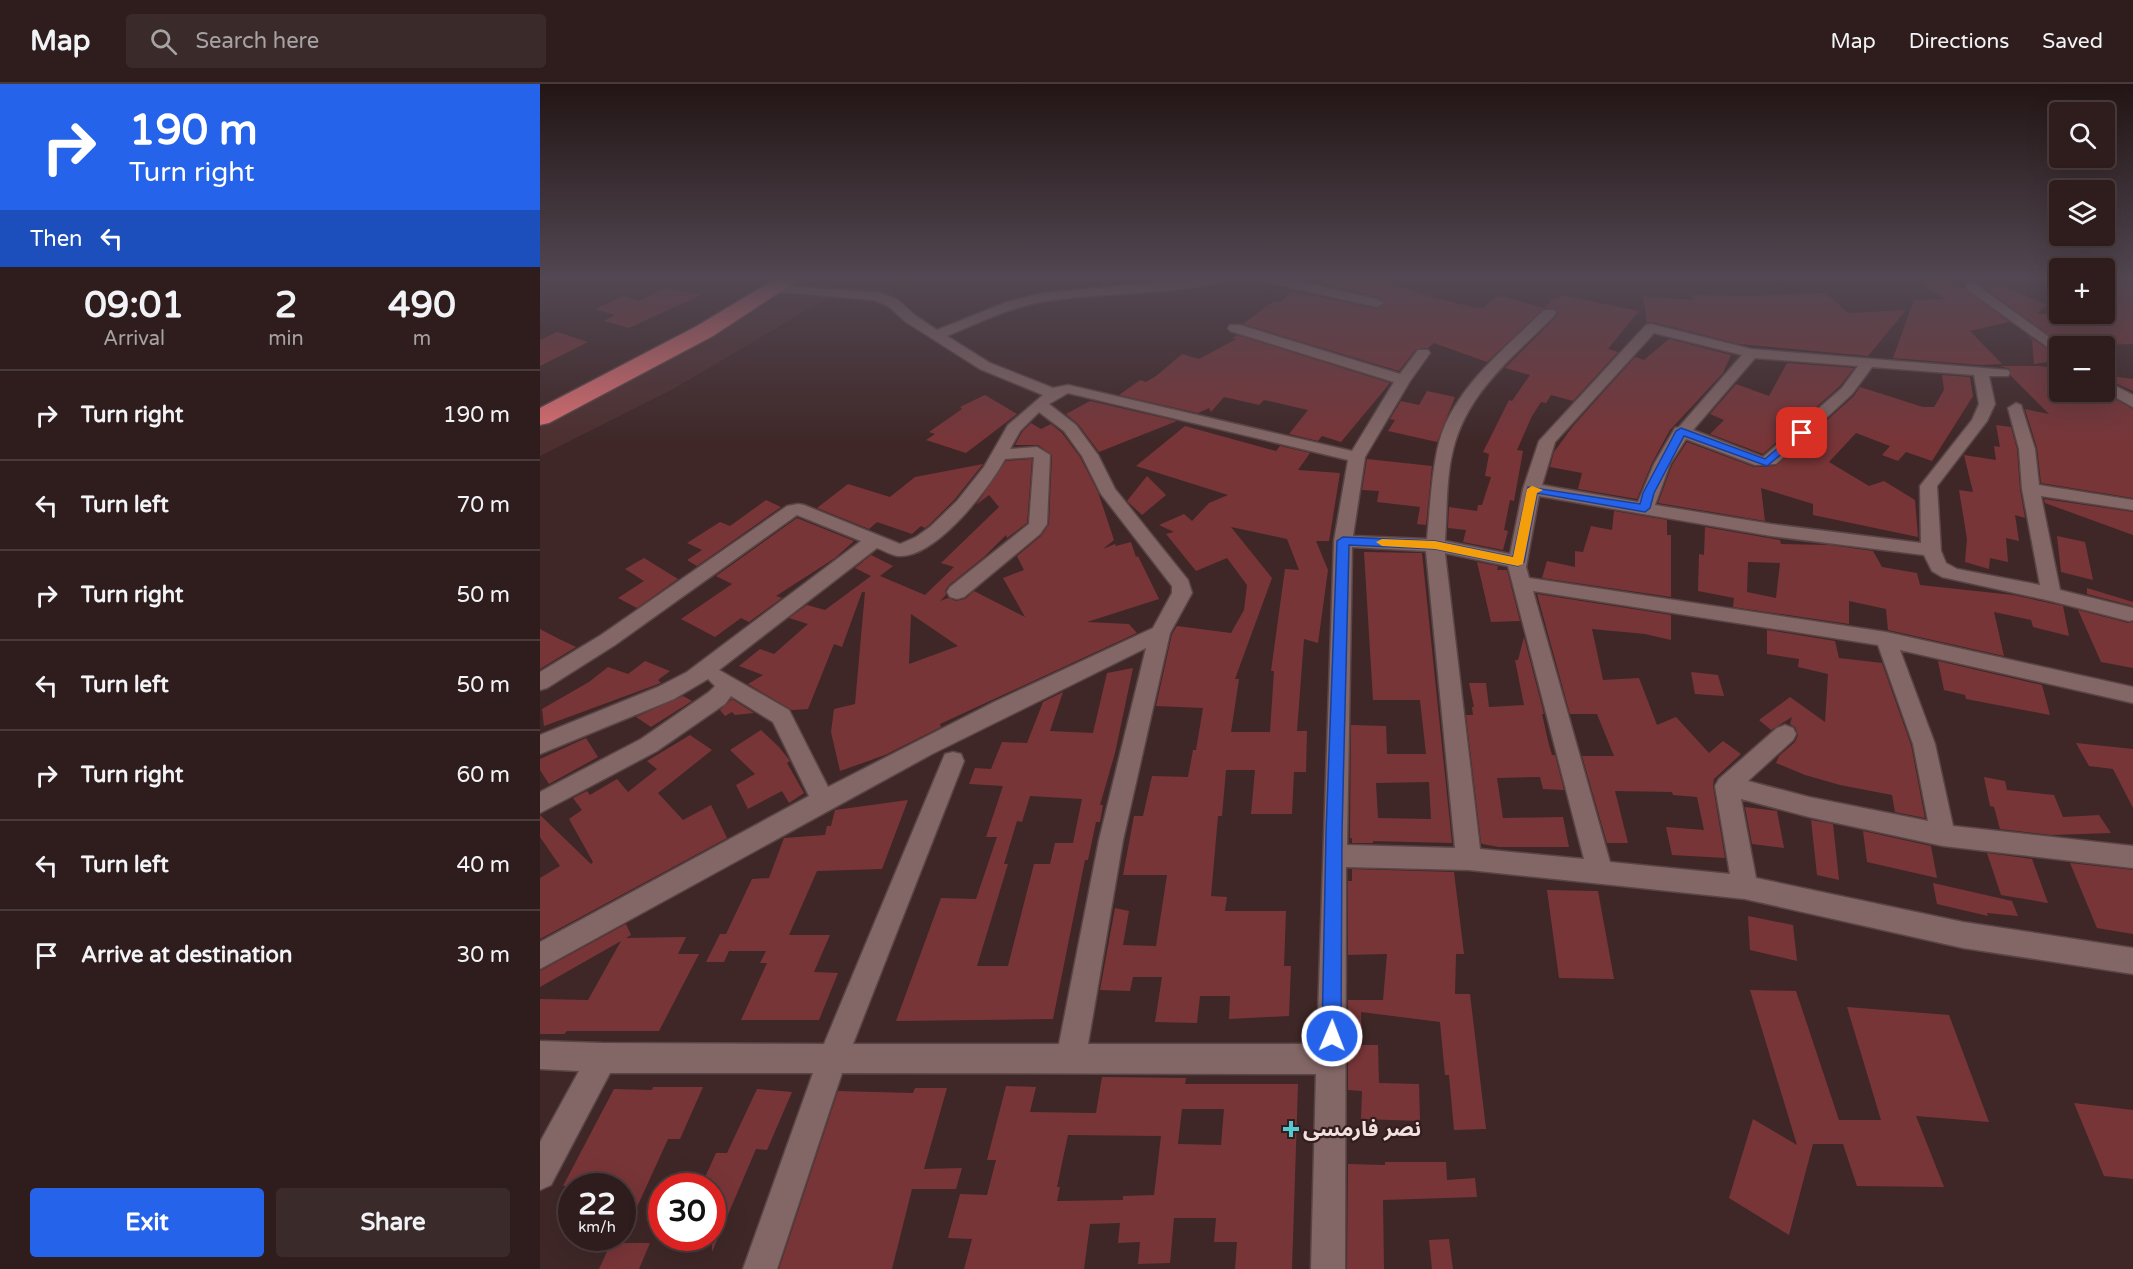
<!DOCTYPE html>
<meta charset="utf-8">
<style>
:root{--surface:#2f1d1d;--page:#3b2a2a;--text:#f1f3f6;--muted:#a7a2a4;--line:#4a3b3b;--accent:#2563eb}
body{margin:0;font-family:"Varela Round","Noto Sans Arabic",sans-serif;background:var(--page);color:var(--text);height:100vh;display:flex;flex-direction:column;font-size:22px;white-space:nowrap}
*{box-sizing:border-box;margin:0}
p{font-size:20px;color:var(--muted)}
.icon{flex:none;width:33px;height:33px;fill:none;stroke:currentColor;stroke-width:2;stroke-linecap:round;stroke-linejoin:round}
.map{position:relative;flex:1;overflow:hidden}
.side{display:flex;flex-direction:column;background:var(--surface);width:540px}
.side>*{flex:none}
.hud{background:#2563eb;color:#fff;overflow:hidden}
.tools{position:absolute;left:1509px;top:18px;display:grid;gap:12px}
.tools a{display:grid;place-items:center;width:66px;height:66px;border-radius:6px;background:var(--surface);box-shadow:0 6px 24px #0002,0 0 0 2px var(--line);font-size:30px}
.speed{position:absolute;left:18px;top:1089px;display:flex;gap:12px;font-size:30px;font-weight:700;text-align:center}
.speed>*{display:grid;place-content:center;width:78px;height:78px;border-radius:50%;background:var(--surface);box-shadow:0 6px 24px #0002,0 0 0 2px var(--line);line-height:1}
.speed small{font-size:15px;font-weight:400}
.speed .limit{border:9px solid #d22;background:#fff;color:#111}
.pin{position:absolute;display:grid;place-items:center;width:51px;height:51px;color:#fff;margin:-26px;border-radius:12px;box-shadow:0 3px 9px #0006}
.me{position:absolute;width:66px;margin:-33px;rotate:1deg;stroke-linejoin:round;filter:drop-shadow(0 0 4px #0008)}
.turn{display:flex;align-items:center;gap:21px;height:126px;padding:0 30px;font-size:27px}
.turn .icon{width:78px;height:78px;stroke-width:2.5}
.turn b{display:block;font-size:42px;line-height:51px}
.then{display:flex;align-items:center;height:57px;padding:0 30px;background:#0003;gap:12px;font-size:22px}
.eta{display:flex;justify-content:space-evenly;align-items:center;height:102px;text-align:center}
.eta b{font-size:36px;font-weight:800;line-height:42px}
.cta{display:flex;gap:12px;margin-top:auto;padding:12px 30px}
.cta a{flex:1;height:69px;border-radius:6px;background:var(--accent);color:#fff;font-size:24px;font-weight:800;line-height:69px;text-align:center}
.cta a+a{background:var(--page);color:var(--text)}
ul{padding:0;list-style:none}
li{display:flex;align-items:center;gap:18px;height:90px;padding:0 30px;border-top:2px solid var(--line)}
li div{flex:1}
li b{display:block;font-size:22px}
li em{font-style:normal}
header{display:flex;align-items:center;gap:36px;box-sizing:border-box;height:84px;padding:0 30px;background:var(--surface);border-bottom:2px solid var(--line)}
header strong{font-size:28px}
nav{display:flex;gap:33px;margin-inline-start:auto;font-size:21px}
.search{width:420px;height:54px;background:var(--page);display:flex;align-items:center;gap:15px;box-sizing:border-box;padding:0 21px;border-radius:6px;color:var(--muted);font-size:22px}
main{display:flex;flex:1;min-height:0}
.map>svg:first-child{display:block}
.built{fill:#4d2f2f}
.building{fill:#783538;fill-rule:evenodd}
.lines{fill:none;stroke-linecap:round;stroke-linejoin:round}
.street-casing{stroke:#5a4546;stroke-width:3}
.highway-casing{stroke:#5a4546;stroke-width:3}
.street{fill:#836766;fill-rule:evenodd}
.highway{fill:#dc6e71;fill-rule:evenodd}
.route{fill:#2563eb;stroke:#184099;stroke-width:1.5}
.slow{fill:#f59e0b}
.poi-dot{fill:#51ccd2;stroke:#351d1d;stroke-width:2}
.labels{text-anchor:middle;stroke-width:4.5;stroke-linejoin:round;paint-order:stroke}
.near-poi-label{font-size:21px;font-weight:bold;fill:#f1e0e0;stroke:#351d1d;text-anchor:start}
</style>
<header>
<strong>Map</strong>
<div class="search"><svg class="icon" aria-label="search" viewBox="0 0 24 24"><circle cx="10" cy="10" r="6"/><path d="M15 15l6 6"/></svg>Search here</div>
<nav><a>Map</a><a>Directions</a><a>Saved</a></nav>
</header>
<main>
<section class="side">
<div class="hud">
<div class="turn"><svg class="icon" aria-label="right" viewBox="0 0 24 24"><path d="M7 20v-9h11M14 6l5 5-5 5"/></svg><div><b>190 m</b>Turn right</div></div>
<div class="then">Then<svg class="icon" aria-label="left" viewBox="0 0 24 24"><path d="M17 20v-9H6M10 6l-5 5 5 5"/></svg></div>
</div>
<div class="eta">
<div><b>09:01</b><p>Arrival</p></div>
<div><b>2</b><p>min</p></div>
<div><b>490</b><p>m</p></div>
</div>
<ul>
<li><svg class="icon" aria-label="right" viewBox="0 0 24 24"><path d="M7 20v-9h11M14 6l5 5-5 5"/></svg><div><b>Turn right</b></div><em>190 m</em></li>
<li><svg class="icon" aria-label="left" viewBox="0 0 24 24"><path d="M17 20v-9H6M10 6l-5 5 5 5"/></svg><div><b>Turn left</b></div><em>70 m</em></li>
<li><svg class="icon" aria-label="right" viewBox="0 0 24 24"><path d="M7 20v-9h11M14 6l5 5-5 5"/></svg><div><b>Turn right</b></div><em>50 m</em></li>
<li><svg class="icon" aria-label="left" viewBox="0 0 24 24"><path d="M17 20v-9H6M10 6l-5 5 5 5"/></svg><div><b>Turn left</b></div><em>50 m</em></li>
<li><svg class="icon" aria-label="right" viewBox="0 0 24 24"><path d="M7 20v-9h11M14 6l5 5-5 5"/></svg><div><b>Turn right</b></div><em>60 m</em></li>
<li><svg class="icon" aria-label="left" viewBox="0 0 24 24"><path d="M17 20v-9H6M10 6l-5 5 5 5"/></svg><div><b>Turn left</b></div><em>40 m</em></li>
<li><svg class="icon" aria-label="arrive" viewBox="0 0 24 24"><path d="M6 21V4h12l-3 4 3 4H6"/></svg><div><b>Arrive at destination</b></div><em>30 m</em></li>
</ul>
<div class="cta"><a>Exit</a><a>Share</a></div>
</section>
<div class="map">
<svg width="1593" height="1185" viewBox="0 0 1593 1185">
<rect width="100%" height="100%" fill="#3f2727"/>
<!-- built -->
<polygon class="built" points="263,194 413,194 395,205 365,196 329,217 291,212 133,305 0,372 0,341 20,328 171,248 257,200"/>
<!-- building -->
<g class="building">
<polygon points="767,194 839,194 891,213 932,223 943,224 956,213 962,212 1004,224 947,278 894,259 888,264 876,265 859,287 703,240 728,221 735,217 740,218 753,207 837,225 846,220 837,213 765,196"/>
<polygon points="1399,194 1405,194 1425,205 1469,238 1430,247 1462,280 1440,281 1353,274 1374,216 1406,215 1377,199"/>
<polygon points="1564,194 1593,194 1593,260 1524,262 1445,204 1456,199 1507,221 1496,230 1564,230"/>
<polygon points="124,204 161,211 89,244 64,237 75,231 55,225 83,212 99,217"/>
<polygon points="1286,209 1308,229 1366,226 1328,272 1199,260 1112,238 1107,239 1103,212 1153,216 1151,211 1209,212"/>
<polygon points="1020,211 1099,227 1068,265 1078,268 1033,317 1011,311 1006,319 1001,318 992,332 977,366 983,367 974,417 970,416 964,446 968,447 963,466 923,458 926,446 908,444 909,423 937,427 938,421 942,421 951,393 945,392 949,370 943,368 969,316 972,317 990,291 965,284 1016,233 1018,230 1016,225 1005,224 1013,214 1018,215"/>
<polygon points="17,248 48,258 0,282 0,256"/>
<polygon points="1484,249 1520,274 1520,276 1494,280 1492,256"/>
<polygon points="697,251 850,299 801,358 782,352 778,357 749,350 768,326 724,316 719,321 684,313 671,328 669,324 658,329 579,311 600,296 606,298 616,292 642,270 659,275 696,255 692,254"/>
<polygon points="1129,255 1191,271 1183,289 1130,346 1112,379 1097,415 1038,405 1042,389 1010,383 1014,368 1033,342 1095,273 1104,276"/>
<polygon points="1247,279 1314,284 1300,302 1223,370 1170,350 1184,336 1170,330 1196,300 1229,312"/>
<polygon points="1460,282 1499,282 1520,285 1520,308 1562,308 1593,325 1593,414 1501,399 1497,364 1485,325 1509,330 1471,292 1470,285"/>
<polygon points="1402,291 1430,293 1433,312 1392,377 1366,368 1358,377 1342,371 1350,362 1316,349 1289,378 1329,402 1344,397 1375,416 1378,453 1273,431 1273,420 1221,404 1225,437 1118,419 1132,381 1147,358 1214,383 1236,382 1314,312 1320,303 1383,323 1394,323 1404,306"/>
<polygon points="1564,291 1593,295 1593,307 1564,294"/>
<polygon points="887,307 915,313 897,358 848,347 855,336 850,335 861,317 879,321"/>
<polygon points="445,311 477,330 426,369 386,356 395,350 389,348 422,325 420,323"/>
<polygon points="550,317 637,337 559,368 538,340 526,330"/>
<path d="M491 339 501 345 511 340 522 349 540 373 558 408 574 456 563 465 575 460 576 462 591 458 596 473 598 472 619 515 547 538 589 540 597 549 400 640 401 643 345 671 300 687 291 648 294 625 315 620 325 508H322L302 563 294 560 268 625 252 626 208 600 223 591 199 582 220 565 234 570 268 540 249 534 267 521 285 526 331 492 315 484 331 471 353 482 340 492 385 511 414 483 401 479 459 423 449 411 436 421 466 377 492 375 487 439 467 454 466 451 444 473 409 501 405 507 406 511 400 517 408 514 416 517 425 515 434 507 485 533 463 494 484 486 477 472 501 452 509 440 512 371 498 361H475L482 348ZM371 530 418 562 369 580Z"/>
<polygon points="1456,341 1471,343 1477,365 1480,405 1485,434 1475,431 1479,457 1466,454 1468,478 1450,474 1449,485 1425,478 1427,455 1419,406 1433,408 1424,371 1456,376 1454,362 1460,363"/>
<path d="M645 342 736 367 740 362 770 369 758 386 800 389 789 457H776L788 486 778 559 764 555 757 647H767L766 688H754L752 730H711L715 686H686L682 732H678L671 812 687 813 685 827H746L744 882H751L749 932 689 935 690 912H660L657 939 615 938 622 893H593L590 907 560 906 575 824 589 827 583 861 616 862 627 791H583L594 732H603L612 692 648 693 653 666H656L663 624 616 622 632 550 637 542 691 549 704 526 707 501 687 474 656 487 626 450 634 448 619 441 644 430 652 437 669 419 688 411 596 382ZM691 443 747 455 759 486 745 485 731 587H734L730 648H691L699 595H695L732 494Z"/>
<polygon points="827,375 892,382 886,441 877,440 880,423 837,418 839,407 822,406"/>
<polygon points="443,380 415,415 389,441 385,444 381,442 372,450 337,438 329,445 277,424 308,400 350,413 375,393"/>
<polygon points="607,392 626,411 602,431 587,417"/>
<polygon points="1504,415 1593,428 1593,451 1505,419"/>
<polygon points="226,416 241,423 157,482 147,476 162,466 147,459 180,438 190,442"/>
<polygon points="1074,427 1127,436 1127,451 1131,451 1131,513 1002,494 1007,477 1035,483 1035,467 1043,468 1051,442 1072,446"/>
<polygon points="257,434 314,457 295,474 236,512 242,514 209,538 201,534 175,553 141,535 192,500 176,492"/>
<path d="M1165 443 1240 456 1241 460 1289 461 1333 467 1342 483 1377 489 1380 501 1473 511 1523 522 1529 552 1493 543 1491 536 1454 528 1464 572 1348 546 1346 525 1309 517V540L1193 523 1194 514 1158 507 1159 470 1164 471ZM1208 478 1240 479 1236 514 1207 508Z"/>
<polygon points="1517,452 1545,458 1553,496 1521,488"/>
<path d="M824 468 882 469 912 759 833 757V759H812V754H810L811 641 846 642 847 670H886L880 616H833ZM889 698 891 735 838 734 836 699Z"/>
<polygon points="104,474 138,495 97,524 78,514 104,497 85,485"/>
<polygon points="937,478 958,482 957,486 967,486 980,537 951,538"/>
<polygon points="1547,504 1593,518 1593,522 1547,510"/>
<polygon points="997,510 1131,531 1131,556 1105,550 1052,545 1063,596 1099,594 1117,641 1136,633 1169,669 1183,657 1201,670 1174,695 1173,702 1185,774 1132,771 1126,743 1164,746 1157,713 1133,711 1132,708 1075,707 1088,759 1067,759 1042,672 1074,672 1057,630 1030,630"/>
<polygon points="1538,526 1588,539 1593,538 1593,584 1561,578"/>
<polygon points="0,545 17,554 36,563 0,585"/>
<polygon points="1227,546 1295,557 1299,574 1342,579 1371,661 1385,734 1355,728 1352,711 1300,701 1265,691 1236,679 1239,672 1255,658 1258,651 1255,643 1250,640 1252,633 1231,646 1219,636 1250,613 1285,638 1288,590 1258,583 1259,575 1227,570"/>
<polygon points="984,553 1004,630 1002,630 1009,661 1012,671 1015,671 1024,706 1003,705 1000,693 957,694 963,734 1023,733 1029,763 959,763 942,760 941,758 926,631 933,631 932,623 934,623 929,599 946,599 949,623 984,621 975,576 978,576"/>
<polygon points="105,577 130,587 118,596 121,599 4,642 2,625 49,598 68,583 88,590"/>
<polygon points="1398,577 1502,601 1510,631 1426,615 1425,611 1404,606"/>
<path d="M593 584 575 669 560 721H563L560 738H556L548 776H545L513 935 356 937 401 814 436 815 457 753H446L463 702 429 700 435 684 451 685 462 658 487 659 503 618 523 608 510 647 553 649 567 589ZM490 712 542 715 533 759H515L510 780H494L468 882H437L468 780H464L477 737 482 738Z"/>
<polygon points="1151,588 1178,591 1184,612 1155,610"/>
<polygon points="143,612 152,617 111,643 96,633"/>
<polygon points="192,615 214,629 195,631 192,628 185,632 180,626"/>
<polygon points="221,646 239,663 250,677 247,679 264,709 249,719 242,707 208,725 196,701 215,690 190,666"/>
<polygon points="150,651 172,666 118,709 143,736 171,721 187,754 0,855 0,794 20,782 0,753 0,731 51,780 53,778 29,735 42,726 33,714 47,707 50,711 77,695 88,708 117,685 107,677"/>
<polygon points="46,654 58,673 9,700 0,686 0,675"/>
<polygon points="1536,659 1593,665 1593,724 1573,685 1549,682"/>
<polygon points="1444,693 1465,697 1467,706 1514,711 1523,733 1559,731 1571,749 1512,751 1460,745 1454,723 1450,722"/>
<polygon points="368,716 342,785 277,787 249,851 290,851 274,888 298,889 279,936 201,936 227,879 220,879 226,867 189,867 184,878 166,878 180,850 186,850 212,795 229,794 244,754 285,751 287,742 291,742 295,726"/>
<polygon points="1205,723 1237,727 1244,764 1212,760"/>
<polygon points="1271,736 1293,740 1299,796 1277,791"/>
<polygon points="1323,747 1391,762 1397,794 1327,778"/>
<polygon points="1447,769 1492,775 1508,819 1461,811"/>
<polygon points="1530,779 1593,786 1593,850 1557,844"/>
<polygon points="812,785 914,788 924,870 916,870 915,910 930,910 946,1045 914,1046 909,991 905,991 900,938 821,928 822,961 838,961 839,999 879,1000 880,1037 821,1035 822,1007 808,1006 808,916 843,916 847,870 808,871 808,797 812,797"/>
<polygon points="1393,799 1472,817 1478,832 1447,829 1448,832 1397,820"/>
<polygon points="1007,806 1058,807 1074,895 1019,894"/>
<polygon points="1208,832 1253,841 1257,877 1210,866"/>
<polygon points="86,840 91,851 86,854 146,853 138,870 159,870 119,947 27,947 24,950 0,950 0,915 48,916 81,857 0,903 0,887"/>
<polygon points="1210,906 1256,907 1299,1036 1341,1036 1307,923 1409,931 1449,1038 1376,1032 1404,1103 1317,1102 1303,1060 1273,1060 1249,1151 1189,1114 1213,1035 1257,1061"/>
<path d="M562 993 646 994 645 1000H758L752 1185H695L697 1158H674L676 1134H634L630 1179 598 1180 600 1158 578 1159 580 1139 550 1140 544 1185H424L432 1155 408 1154 420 1110 447 1111 456 1076H447L466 1002 496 1003 490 1028 556 1029ZM642 1025H684L681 1061 638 1060ZM528 1051 621 1052 614 1111 583 1112V1116L517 1117 520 1103H517Z"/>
<polygon points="113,1003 163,1003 140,1055 128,1055 82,1156 82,1102 23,1102 74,1005 112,1006"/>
<polygon points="375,1004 407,1004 384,1085 422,1084 416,1105 372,1105 352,1185 239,1185 298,1007 373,1009"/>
<polygon points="217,1005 252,1008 227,1066 216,1065 172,1168 172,1102 161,1102 176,1069 187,1069"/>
<polygon points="1534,1019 1593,1026 1593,1095 1564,1092"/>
<polygon points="845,1078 906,1078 907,1096 935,1094 937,1113 843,1116 844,1185 807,1185 808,1080 845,1081"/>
<polygon points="909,1155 913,1185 892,1185 889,1156"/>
<polygon points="71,1159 110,1159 99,1185 59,1185"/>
</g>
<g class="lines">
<defs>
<g id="street">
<path d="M663 194H689L687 197C628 211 566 208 506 217 472 222 439 239 407 252L450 279 513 304 528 301 812 367 854 298 690 247 688 244 690 241H700L860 290 878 266H888L890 269 870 297 825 373 813 452 887 455C890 426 891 396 897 367 909 307 963 267 1004 226H1014L1016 229 1014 232C974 272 927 308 913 366 906 394 907 427 905 457L970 470 983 405 999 357 1106 241 1111 240 1211 265 1468 286 1470 289 1468 292H1449L1455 320 1447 337 1397 402 1401 467 1406 479 1417 485 1500 501 1482 405 1479 365 1468 324 1476 319 1481 321 1495 365 1499 401 1593 416V426L1501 412 1520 506 1593 524V536L1589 537 1511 517 1402 493 1392 487 1384 471 1231 452 999 412 986 483 989 494 1346 548 1593 603V619L1360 566 1395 660 1413 742 1593 762V784L1403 762 1269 733 1201 715 1216 794 1423 838 1593 864V890L1423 864 1205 815 929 786 806 783 805 1185H771L776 990 302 989 237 1185H203L273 989H70L11 1101 0 1106V1058L39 987 0 985V957L62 959 284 960 402 677 405 670 413 668 421 670 424 677 313 960H519L559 756 606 564 392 670 0 885V858L269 712 233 638 191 612 185 620 117 667 0 729V708L101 655 169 608 175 602 168 595 134 615 0 670V651L118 603 147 588 321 457 257 431 75 561 7 604 0 606V588L61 551 247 422 258 420 264 421 360 460 376 453 390 443 417 417 444 383 468 341 503 311 440 285 366 238 348 222 334 216 239 208 233 204 234 201 341 209 358 216 376 232 397 246 467 218 504 209ZM1114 249 1202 271 1139 343 1135 344 1114 380 1098 418 1002 401 1015 358ZM1215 274 1318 282 1302 304 1223 373 1153 346ZM1332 283 1434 291 1439 320 1432 336 1380 402 1381 459 1231 440 1115 421 1130 380 1146 355 1215 381 1236 380 1312 310ZM528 309 808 376 794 457 777 960H548L583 756 630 549 652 509 648 496 575 405 558 371 536 341 509 320ZM499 328 524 347 542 372 561 410 632 502V509L613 544 454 618 288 703 249 626 179 586 337 464C343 466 351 471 358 472 395 475 449 405 465 375L494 373 489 440 410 503 407 508 410 513 417 515 424 513 500 450 507 440 510 371 497 363 470 365 480 347ZM812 463 886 467 915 764 807 761ZM905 469 968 482 1044 775 940 765ZM993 507 1338 561 1373 660 1388 737 1269 713 1208 697 1253 656 1256 650 1253 644 1245 641 1237 644 1179 695 1175 702 1190 790 1070 778Z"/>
<polygon points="719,194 744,194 837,215 844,219 837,223 725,198"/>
<polygon points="1432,198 1522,262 1520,262 1520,272 1427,205 1426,202 1427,199"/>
<polygon points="1564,296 1593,311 1593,323 1564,307"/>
</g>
<polygon id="highway" points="237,194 261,194 173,252 9,339 0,341 0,324 157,242"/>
</defs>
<!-- street casing -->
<use href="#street" class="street-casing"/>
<!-- highway casing -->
<use href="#highway" class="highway-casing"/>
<!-- street -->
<use href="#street" class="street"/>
<!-- highway -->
<use href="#highway" class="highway"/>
</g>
<!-- sky -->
<linearGradient id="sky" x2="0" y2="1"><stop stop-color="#231515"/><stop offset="0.54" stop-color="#524752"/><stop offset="1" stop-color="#524752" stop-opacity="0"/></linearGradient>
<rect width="1593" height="360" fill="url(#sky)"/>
<!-- route -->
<polygon class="route" points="1141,344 1225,375 1258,347 1267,349 1227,382 1144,352 1114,409 1110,424 1105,428 997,409 984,478 978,482 895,465 809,461 802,749 801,952 798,959 792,961 785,959 782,952 786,749 797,457 803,453 895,457 973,473 988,403 1100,420 1103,409 1136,347"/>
<!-- slow -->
<polygon class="slow" points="992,402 1003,406 997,409 983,480 978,482 895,465 842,462 836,458 842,455 895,457 973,473 987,405"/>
<!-- markers -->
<path class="poi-dot" d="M748 1036h6v6h6v6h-6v6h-6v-6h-6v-6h6z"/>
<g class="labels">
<!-- near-poi labels -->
<g class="near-poi-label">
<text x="763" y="1052">نصر فارمسی</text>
</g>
</g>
</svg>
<div class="tools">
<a><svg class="icon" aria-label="search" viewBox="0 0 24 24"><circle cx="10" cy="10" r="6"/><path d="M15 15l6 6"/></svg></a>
<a><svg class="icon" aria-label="layers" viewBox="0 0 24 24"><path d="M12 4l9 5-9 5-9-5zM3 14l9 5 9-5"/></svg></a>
<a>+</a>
<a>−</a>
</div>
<div class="speed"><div>22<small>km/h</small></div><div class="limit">30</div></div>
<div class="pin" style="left:1262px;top:349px;background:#d93025"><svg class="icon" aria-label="arrive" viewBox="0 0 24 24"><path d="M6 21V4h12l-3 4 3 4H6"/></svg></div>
<svg class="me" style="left:792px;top:952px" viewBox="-20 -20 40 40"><circle r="17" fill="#2563eb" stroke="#fff" stroke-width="3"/><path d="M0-11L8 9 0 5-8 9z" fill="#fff"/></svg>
</div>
</main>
